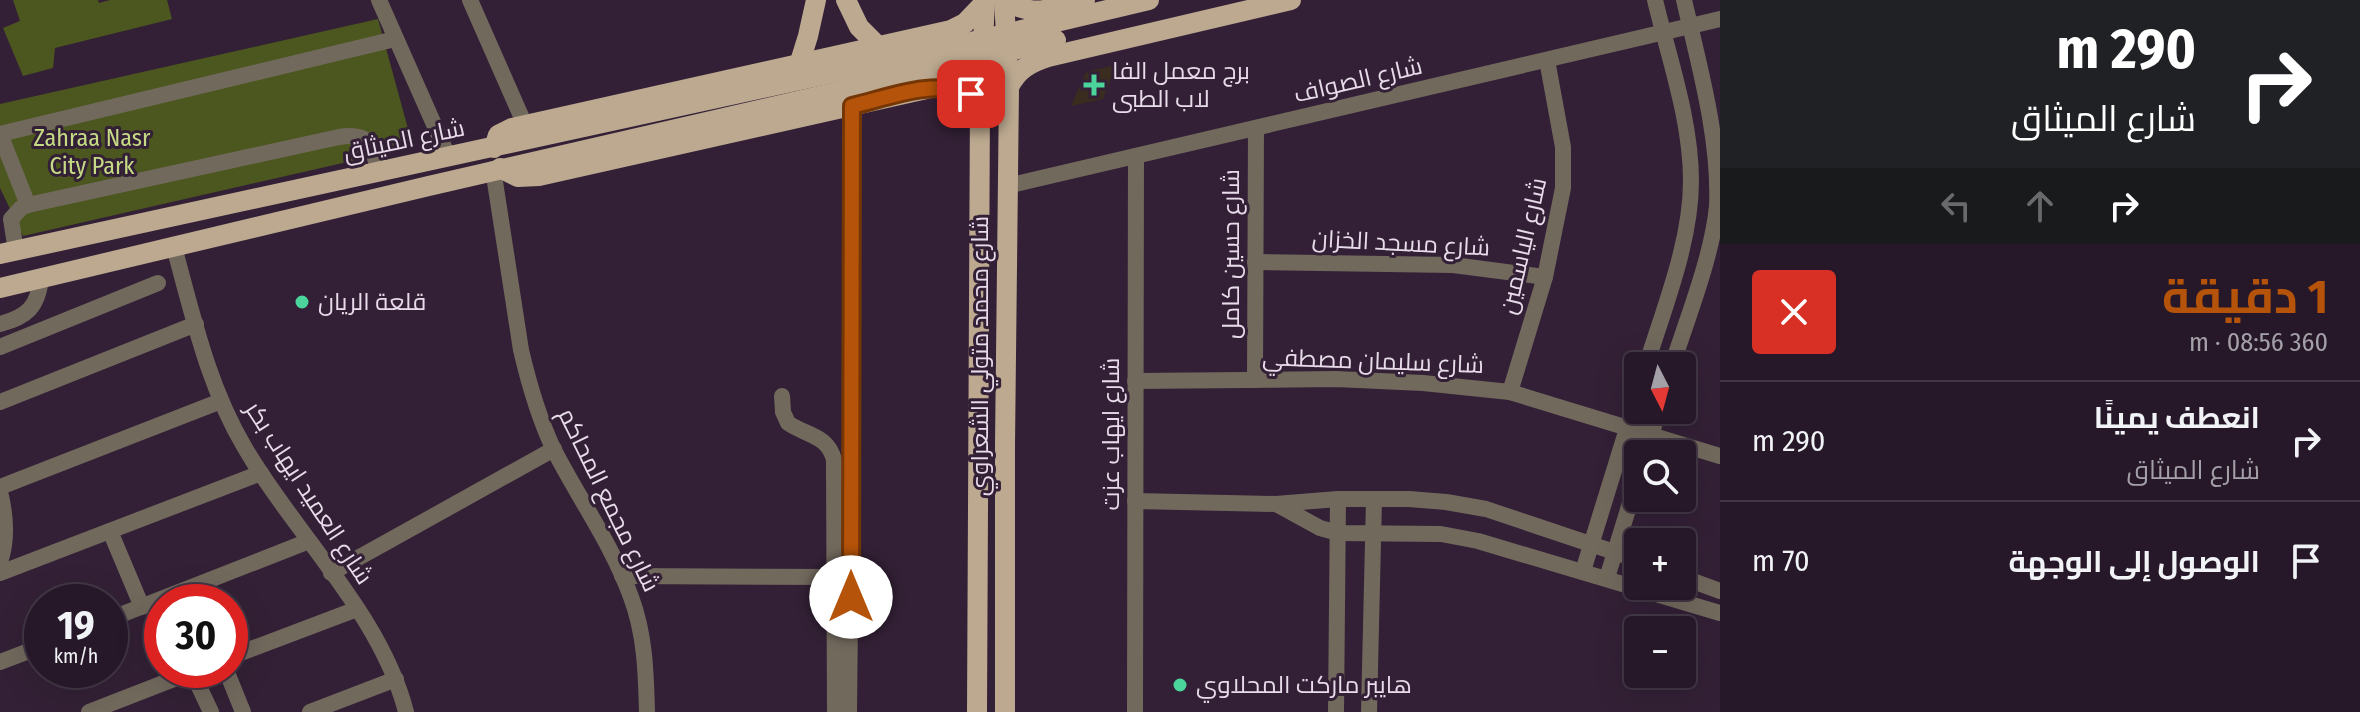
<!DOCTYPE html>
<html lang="ar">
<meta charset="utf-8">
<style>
:root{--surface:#261828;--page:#322534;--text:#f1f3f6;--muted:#a4a0a8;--line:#423745;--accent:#b45309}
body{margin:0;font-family:"Fira Sans Condensed",Cairo,sans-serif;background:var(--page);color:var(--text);direction:rtl;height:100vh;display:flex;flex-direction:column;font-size:30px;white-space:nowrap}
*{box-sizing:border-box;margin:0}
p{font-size:26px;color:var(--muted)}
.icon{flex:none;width:44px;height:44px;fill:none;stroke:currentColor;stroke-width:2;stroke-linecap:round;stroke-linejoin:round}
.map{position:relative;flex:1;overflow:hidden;direction:ltr}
.panel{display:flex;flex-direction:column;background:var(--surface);width:640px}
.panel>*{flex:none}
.top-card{background:#202124;color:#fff;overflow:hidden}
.needle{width:52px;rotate:174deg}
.tools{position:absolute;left:1624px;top:352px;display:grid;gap:16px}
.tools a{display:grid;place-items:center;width:72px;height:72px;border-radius:8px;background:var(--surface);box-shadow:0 8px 32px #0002,0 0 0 2px var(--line);font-size:40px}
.speed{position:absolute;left:24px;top:584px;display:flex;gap:16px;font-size:40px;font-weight:700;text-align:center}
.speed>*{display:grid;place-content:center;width:104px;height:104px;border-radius:50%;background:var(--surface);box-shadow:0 8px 32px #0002,0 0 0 2px var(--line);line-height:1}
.speed small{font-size:20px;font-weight:400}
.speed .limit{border:12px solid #d22;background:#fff;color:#111}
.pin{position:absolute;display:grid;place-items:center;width:68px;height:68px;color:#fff;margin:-34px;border-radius:16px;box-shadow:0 4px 12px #0006}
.me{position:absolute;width:88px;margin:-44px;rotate:0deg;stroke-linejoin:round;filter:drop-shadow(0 0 6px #0008)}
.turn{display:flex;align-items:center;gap:28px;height:168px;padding:0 32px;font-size:36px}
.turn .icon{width:104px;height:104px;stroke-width:2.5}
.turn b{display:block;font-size:56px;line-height:68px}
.lanes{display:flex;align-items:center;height:76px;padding:0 32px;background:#0003;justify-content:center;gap:40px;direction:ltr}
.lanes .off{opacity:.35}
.round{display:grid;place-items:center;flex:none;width:84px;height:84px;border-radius:8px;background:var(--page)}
.overview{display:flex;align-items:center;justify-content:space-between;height:136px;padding:0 32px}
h1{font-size:48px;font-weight:700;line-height:60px;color:var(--accent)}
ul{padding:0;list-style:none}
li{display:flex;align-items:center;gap:24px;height:120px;padding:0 32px;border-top:2px solid var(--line)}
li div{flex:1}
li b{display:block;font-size:30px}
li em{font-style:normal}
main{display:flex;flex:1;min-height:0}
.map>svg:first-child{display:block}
.medical{fill:#3a2d1f}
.green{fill:#4b571e}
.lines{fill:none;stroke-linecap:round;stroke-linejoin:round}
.minor{stroke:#72695d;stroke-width:16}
.major{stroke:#bca990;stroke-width:20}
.major-bridge{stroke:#bca990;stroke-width:20}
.route-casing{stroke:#753606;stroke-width:20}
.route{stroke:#b45309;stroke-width:14}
.poi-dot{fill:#4bd49b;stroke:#332036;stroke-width:3}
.labels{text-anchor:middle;stroke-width:6;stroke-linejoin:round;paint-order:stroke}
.poi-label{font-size:24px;fill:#e8dbea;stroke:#332036;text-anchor:start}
.street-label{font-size:24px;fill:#e8dbea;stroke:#332036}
.park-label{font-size:24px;fill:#c5da84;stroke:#332036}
</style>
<main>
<section class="panel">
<div class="top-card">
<div class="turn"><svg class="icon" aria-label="right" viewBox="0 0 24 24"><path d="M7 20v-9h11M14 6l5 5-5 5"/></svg><div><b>290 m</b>شارع الميثاق</div></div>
<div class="lanes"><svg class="icon off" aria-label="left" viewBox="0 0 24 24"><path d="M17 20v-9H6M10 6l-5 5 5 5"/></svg><svg class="icon off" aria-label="ahead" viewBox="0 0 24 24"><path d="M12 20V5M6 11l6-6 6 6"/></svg><svg class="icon" aria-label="right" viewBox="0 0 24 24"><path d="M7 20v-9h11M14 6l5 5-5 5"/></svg></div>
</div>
<div class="overview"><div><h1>1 دقيقة</h1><p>360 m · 08:56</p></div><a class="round" style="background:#d93025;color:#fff"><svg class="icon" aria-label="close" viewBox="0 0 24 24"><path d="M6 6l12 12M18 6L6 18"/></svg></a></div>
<ul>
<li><svg class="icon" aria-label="right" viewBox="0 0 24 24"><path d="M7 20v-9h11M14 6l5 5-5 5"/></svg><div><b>انعطف يمينًا</b><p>شارع الميثاق</p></div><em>290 m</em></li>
<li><svg class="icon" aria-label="arrive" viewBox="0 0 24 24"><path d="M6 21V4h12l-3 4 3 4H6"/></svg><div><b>الوصول إلى الوجهة</b></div><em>70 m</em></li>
</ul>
</section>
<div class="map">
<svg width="1720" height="712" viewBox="0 0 1720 712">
<rect width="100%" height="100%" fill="#332036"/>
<!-- medical -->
<polygon class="medical" points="1116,65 1103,99 1071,106 1086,72"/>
<!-- green -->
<g class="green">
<polygon points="13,0 98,0 99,3 110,0 167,0 172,19 55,48 53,68 23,76 3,28 20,21"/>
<polygon points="378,19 413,147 23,236 0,188 0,104"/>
</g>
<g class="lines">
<!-- minor -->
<g class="minor">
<polyline points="379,0 448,156"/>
<polyline points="470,0 525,125"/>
<polyline points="0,134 395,39"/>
<polyline points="0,134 28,205"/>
<path d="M493 169 521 350C529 384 539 419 554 450 579 499 612 544 631 597 645 634 646 673 647 712"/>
<polyline points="1007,186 1720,19"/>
<path d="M174 247C193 316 208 386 245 448 295 534 381 614 406 712"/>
<path d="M16 251 11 219 21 208 28 205 339 137C371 132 371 145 379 172"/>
<polyline points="1255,262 1453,265 1545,277"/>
<path d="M0 324C27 317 38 307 41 278"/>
<polyline points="0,347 158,283"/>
<path d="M1646 366C1664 308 1691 242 1691 181 1691 120 1669 59 1655 0"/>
<path d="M1672 366C1688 316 1712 257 1717 206 1720 139 1699 65 1684 0"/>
<polyline points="1255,380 1256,128"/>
<polyline points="1135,381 1336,379 1423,383 1510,392 1720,456"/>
<polyline points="1510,392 1545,277 1563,188 1563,147 1547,60"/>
<path d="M782 396 783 412 788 423C807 436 828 435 834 460L835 712"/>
<polyline points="0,402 196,324"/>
<polyline points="1645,454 1659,410"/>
<polyline points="0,487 221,401"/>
<path d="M0 492C6 516 8 539 0 562"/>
<polyline points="1135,501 1276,504 1338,499 1409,499 1446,502 1486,509 1638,560"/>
<polyline points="1278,505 1320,528 1338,533 1441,534 1478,541 1720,613"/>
<polyline points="110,531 142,607"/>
<polyline points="1583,571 1638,393"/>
<polyline points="0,573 261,473"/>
<polyline points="331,573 554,449"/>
<polyline points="622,576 834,577"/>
<polyline points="1682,577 1720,591"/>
<polyline points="1607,578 1638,477"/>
<polyline points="110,619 309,541"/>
<polyline points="230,657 357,609"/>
<polyline points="0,662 42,646"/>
<polyline points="226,670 243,712"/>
<polyline points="192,672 211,712"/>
<polyline points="89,712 197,670"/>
<polyline points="310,712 396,679"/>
<polyline points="849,712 852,421 852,106"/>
<polyline points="1135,712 1136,156"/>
<polyline points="1336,712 1338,499"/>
<polyline points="1369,712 1374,499"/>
</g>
<!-- major -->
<g class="major">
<polyline points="846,0 859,27 879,47"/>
<polyline points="1004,0 1009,87 1005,445 1005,712"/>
<path d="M1004 0C1035 19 1052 8 1085 0"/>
<polyline points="1052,23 1149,0"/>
<polyline points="799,65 808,36 816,0"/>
<path d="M1009 87C1018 69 1030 63 1048 57L1291 0"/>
<polyline points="494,148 498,135 512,128 951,30 965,23 985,2"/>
<path d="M500 168 518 177 539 176 931 88C949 86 964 90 980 99"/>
<polyline points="0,254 906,57"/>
<path d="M0 288C303 215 606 144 910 75"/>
<polyline points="977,712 980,99 985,2"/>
</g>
<!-- major-bridge -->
<g class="major-bridge">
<polyline points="906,57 1052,23"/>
<polyline points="910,75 1056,40"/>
</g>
</g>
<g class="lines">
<defs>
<path id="route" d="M851 597 852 106C890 97 933 79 971 94"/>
</defs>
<!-- route casing -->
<use href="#route" class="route-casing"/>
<!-- route -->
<use href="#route" class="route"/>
</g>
<!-- markers -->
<g class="poi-dot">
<path d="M1090 73h8v8h8v8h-8v8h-8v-8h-8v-8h8z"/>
<circle cx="302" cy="302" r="8"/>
<circle cx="1180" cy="685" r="8"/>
</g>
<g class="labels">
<!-- poi labels -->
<g class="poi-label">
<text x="1112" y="79">برج معمل الفا<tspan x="1112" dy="28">لاب الطبى</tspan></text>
<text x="318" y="310">قلعة الريان</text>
<text x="1196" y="693">هايبر ماركت المحلاوي</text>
</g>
<!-- street labels -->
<g class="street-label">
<text transform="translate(1358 80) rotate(-13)" y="8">شارع الصواف</text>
<text transform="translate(404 140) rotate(-12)" y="8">شارع الميثاق</text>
<text transform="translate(1401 243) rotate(3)" y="8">شارع مسجد الخزان</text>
<text transform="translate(1523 246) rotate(-77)" y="8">شارع الياسمين</text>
<text transform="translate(1231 254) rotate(-90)" y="8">شارع حسين كامل</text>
<text transform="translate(980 356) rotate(-90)" y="8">شارع محمد متولي الشعراوي</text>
<text transform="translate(1373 361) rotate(2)" y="8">شارع سليمان مصطفي</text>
<text transform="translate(1111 434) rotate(-90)" y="8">شارع ايهاب عزت</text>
<text transform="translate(309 493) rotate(57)" y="8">شارع العميد ايهاب بكر</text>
<text transform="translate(609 500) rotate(64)" y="8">شارع مجمع المحاكم</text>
</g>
<!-- park labels -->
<g class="park-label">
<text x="92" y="146">Zahraa Nasr<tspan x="92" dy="28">City Park</tspan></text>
</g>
</g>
</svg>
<div class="tools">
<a><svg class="needle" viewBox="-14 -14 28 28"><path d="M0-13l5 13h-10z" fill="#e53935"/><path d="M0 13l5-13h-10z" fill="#a4a0a8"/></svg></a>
<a><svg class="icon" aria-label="search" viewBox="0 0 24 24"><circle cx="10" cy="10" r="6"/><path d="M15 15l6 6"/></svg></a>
<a>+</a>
<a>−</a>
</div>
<div class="speed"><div>19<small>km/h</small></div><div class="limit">30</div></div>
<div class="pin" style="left:971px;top:94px;background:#d93025"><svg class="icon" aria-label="arrive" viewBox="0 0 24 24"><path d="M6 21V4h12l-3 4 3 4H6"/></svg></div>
<svg class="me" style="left:851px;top:597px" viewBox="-20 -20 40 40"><circle r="19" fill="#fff"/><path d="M0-13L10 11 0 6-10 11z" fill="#b45309"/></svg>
</div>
</main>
